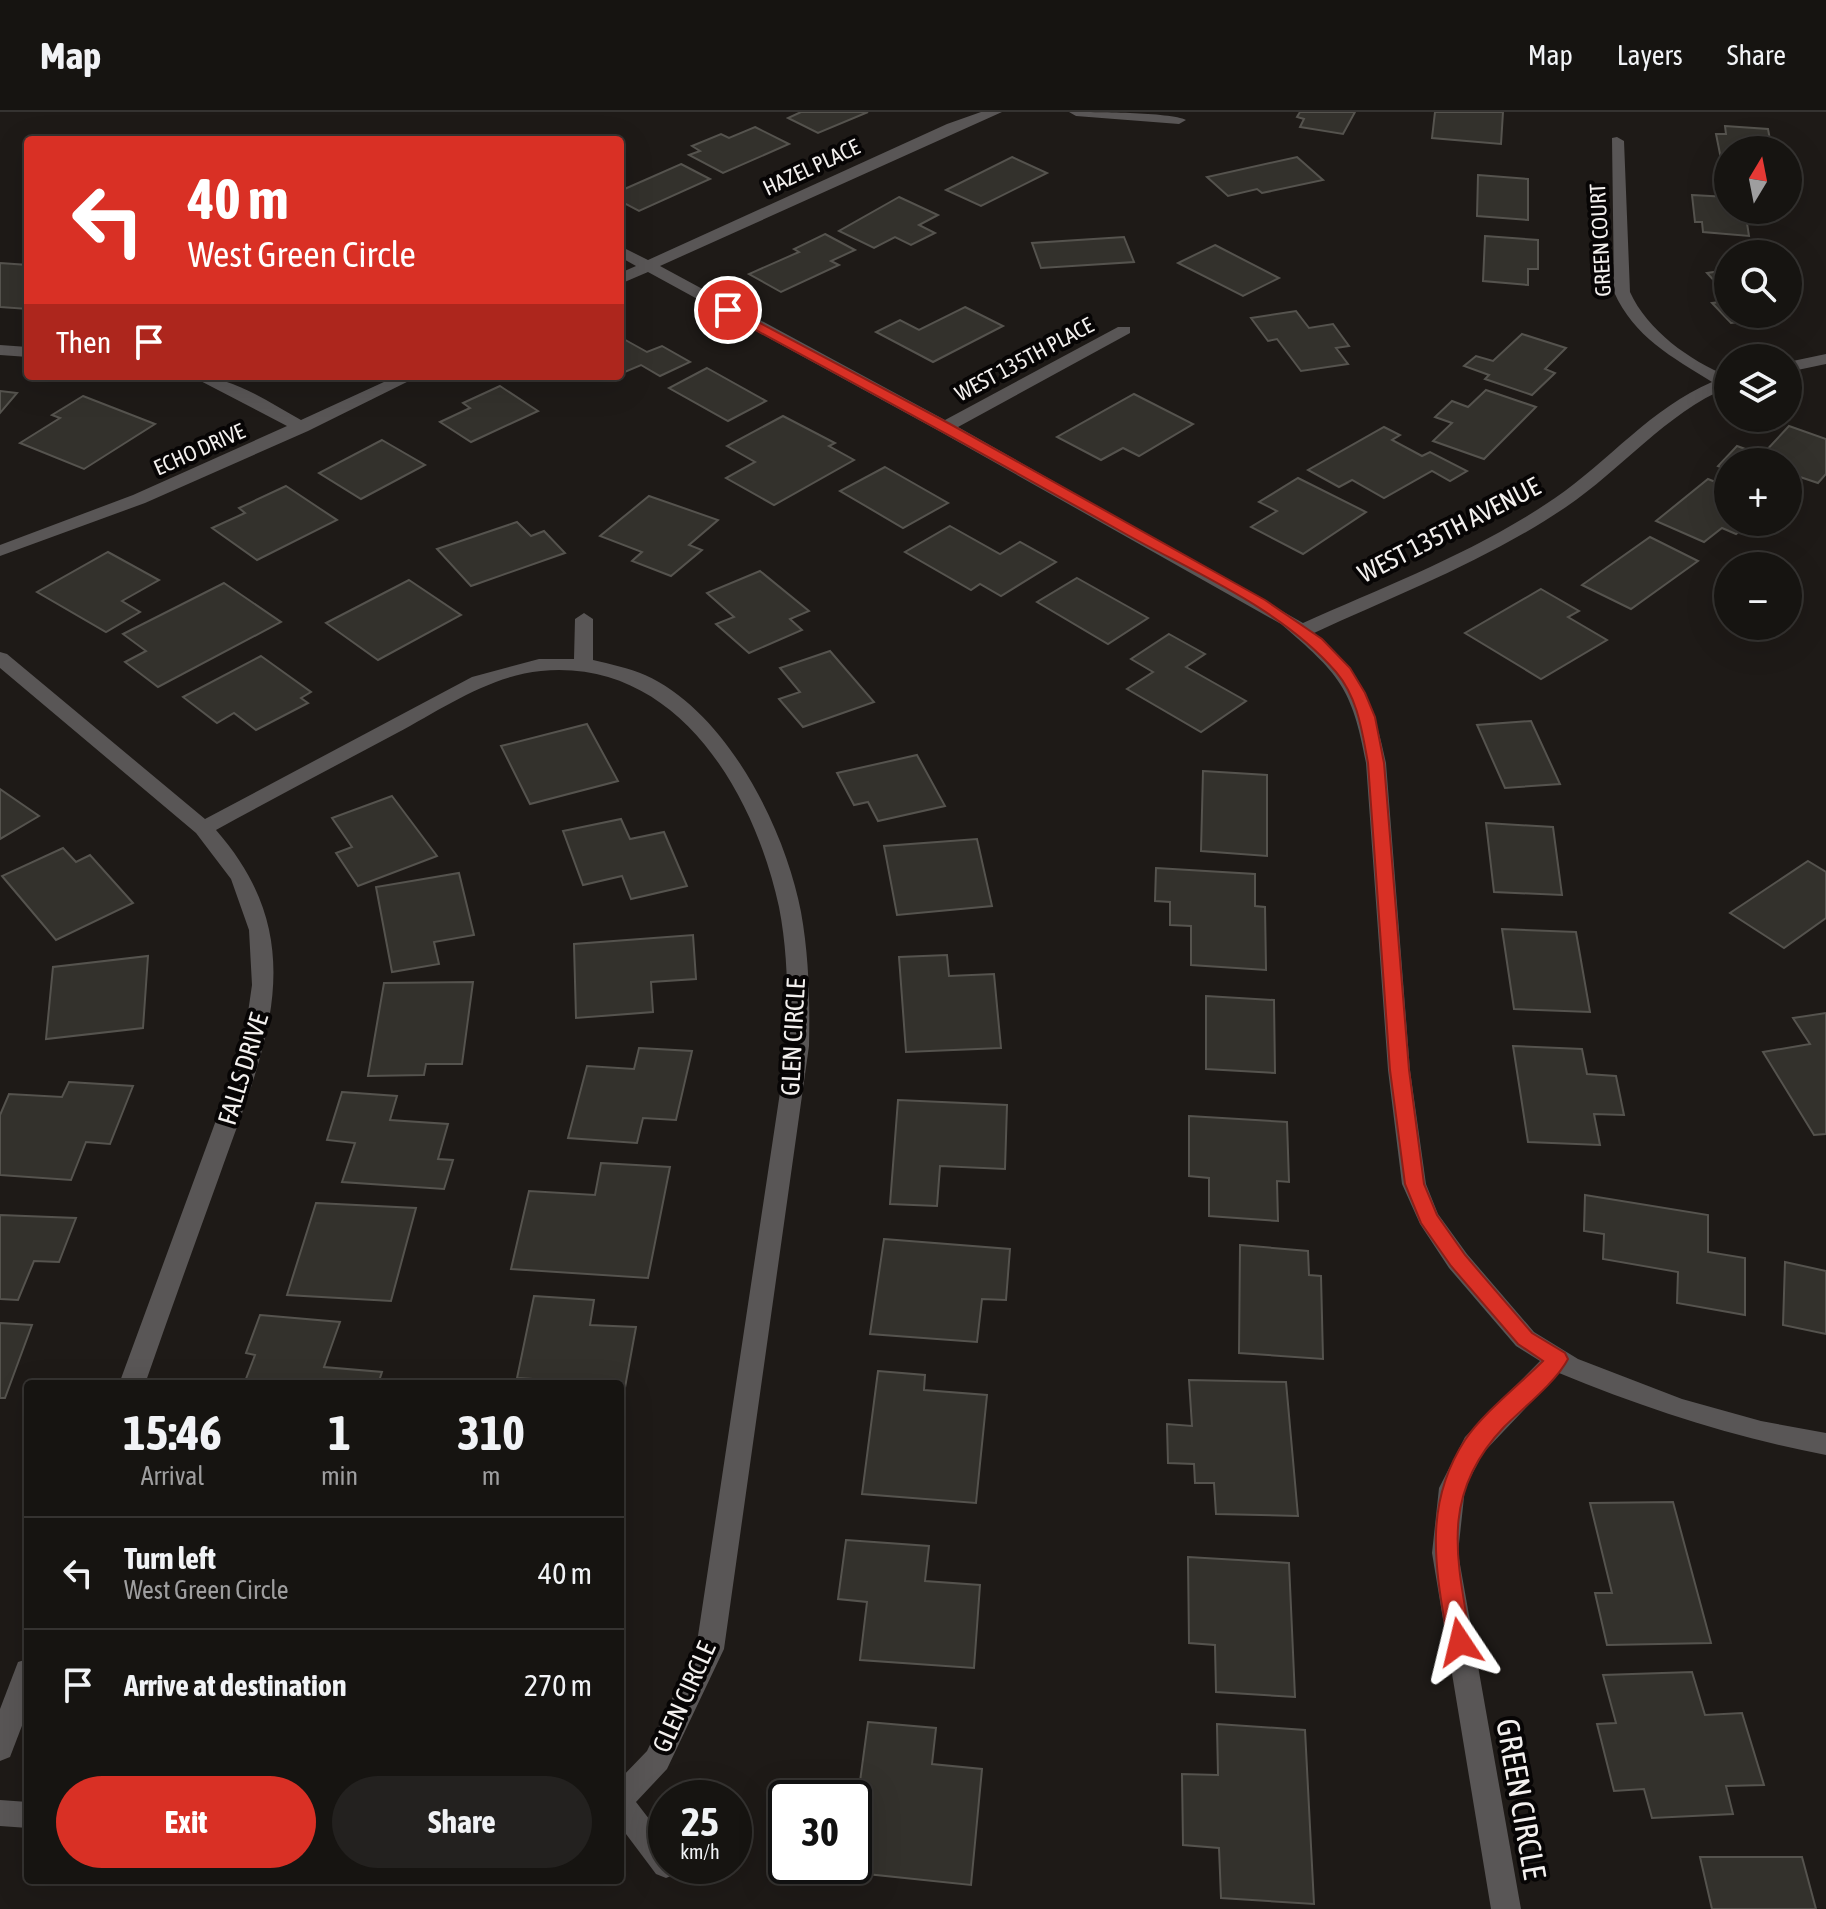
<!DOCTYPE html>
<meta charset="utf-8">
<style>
:root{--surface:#161411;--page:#23211f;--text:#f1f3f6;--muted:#9e9e9f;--line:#353331;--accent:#d93025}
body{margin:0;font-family:"Asap Condensed",sans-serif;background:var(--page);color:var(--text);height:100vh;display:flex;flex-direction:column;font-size:30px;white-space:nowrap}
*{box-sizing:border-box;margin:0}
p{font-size:26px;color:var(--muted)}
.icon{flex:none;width:44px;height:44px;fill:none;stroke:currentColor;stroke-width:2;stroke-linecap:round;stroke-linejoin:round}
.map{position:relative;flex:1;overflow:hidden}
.sheet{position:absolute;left:24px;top:1268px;width:600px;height:504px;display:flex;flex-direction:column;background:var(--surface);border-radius:8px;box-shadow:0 8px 32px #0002,0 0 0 2px var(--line)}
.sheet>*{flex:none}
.guide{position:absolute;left:24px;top:24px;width:600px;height:244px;border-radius:8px;box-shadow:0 8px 32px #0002,0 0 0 2px var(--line);background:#d93025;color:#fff;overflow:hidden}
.needle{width:52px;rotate:10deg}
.tools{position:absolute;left:1714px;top:24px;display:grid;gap:16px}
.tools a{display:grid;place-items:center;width:88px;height:88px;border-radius:50%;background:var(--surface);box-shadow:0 8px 32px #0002,0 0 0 2px var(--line);font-size:40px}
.speed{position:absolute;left:648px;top:1668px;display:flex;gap:16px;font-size:40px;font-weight:700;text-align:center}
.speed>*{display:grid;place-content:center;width:104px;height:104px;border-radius:50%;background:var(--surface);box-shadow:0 8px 32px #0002,0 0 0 2px var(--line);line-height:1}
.speed small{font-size:20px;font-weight:400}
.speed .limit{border:4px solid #111;border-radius:12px;background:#fff;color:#111}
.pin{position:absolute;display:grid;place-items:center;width:68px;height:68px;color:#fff;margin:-34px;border:4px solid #fff;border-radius:50%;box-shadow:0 2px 8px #0007}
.me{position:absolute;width:88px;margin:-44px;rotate:350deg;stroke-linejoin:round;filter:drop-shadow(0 0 6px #0008)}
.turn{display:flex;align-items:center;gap:28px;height:168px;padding:0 32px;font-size:36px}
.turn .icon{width:104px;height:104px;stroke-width:2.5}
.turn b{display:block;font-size:56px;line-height:68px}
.then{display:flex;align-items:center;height:76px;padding:0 32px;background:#0003;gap:16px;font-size:30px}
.eta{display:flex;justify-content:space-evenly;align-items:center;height:136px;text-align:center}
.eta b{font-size:48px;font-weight:700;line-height:56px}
.primary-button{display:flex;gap:16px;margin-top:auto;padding:16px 32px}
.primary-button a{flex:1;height:92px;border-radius:48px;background:var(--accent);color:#fff;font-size:32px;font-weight:700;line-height:92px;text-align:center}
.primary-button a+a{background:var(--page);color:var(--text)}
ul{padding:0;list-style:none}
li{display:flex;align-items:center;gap:24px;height:112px;padding:0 32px;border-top:2px solid var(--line)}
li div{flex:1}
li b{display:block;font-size:30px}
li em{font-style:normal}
header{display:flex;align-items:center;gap:48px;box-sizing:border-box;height:112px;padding:0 40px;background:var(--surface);border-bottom:2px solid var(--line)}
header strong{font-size:38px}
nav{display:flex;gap:44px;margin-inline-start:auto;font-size:28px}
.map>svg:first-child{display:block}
.building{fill:#33312c;stroke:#55534e;stroke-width:2}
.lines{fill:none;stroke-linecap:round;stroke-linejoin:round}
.minor{fill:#595656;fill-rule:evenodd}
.route{fill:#d93025;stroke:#8d1f18;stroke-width:2}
.labels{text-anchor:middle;stroke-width:8;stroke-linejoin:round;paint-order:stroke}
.far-street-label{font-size:22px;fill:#f3f0ee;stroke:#070505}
.street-label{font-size:26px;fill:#f3f0ee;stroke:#070505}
.near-street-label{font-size:32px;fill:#f3f0ee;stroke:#070505}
</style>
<header>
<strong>Map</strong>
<nav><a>Map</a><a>Layers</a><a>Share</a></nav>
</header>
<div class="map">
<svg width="1826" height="1797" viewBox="0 0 1826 1797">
<rect width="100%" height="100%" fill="#1e1a17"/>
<!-- building -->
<g class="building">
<polygon points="868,0 818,21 788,6 801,0"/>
<polygon points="1300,0 1355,0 1343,22 1300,15 1304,7 1297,5"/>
<polygon points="1435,0 1503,0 1501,32 1432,26"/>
<polygon points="1725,14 1768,17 1772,38 1728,38 1728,53 1722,52 1716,22 1726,22"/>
<polygon points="755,15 789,32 723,61 689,43 700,39 692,34 721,22 729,26"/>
<polygon points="1012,45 1047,61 981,94 946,78"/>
<polygon points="1297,45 1323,68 1262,81 1257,77 1228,84 1207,65"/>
<polygon points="681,52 710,67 639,99 620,89 620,79"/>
<polygon points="1478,63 1528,67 1528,108 1477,104"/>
<polygon points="1692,83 1728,85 1728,98 1745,98 1749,124 1703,120 1702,110 1695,110"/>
<polygon points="899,85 938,103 919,113 935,121 911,133 895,125 874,136 839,119"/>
<polygon points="825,122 855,138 831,149 839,153 781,180 749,162 799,140 794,137"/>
<polygon points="1485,124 1538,128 1538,157 1528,157 1528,173 1483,169"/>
<polygon points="1124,125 1134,150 1041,156 1032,131"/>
<polygon points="1215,133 1279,166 1243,184 1178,151"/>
<polygon points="0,151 28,153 28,197 0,195"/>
<polygon points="1728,158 1728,184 1707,161"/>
<polygon points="1728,189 1728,202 1767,202 1771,206 1731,211 1712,191"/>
<polygon points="965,195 1003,214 933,250 876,220 900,208 919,218"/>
<polygon points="1296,199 1309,216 1333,212 1349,234 1336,236 1348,252 1301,259 1277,227 1268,229 1251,206"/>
<polygon points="1522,222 1566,236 1545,257 1555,261 1532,283 1485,267 1489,263 1464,254 1476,244 1493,249"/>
<polygon points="620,225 647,240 662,234 690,250 660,264 641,253 620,262"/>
<polygon points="707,256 766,289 728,309 669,276"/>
<polygon points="500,274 538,299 471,330 440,310 470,296 463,291"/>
<polygon points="1486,278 1536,295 1484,347 1433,329 1452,311 1435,305 1452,289 1468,295"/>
<polygon points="0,279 17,281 0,301"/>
<polygon points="1134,282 1193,312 1139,344 1123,336 1101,348 1057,325"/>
<polygon points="83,284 155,312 84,357 20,331 60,306 52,303"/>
<polygon points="783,304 835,331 829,334 854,348 774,393 726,366 755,350 727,334"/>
<polygon points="1789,314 1826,327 1826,362 1818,371 1788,361 1788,350 1728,350 1728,358 1718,354 1737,334 1762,343"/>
<polygon points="1384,315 1400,323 1392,328 1422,344 1430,340 1467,359 1450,369 1432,359 1384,386 1352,368 1339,375 1308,358"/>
<polygon points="382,328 425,353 361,387 319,361"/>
<polygon points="885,355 948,391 903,416 840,379"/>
<polygon points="1298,366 1366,400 1303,442 1251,415 1277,399 1259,390"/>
<polygon points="1708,367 1728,375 1728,410 1750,410 1736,422 1722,416 1704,430 1656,409"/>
<polygon points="286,374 337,408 257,448 212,416 245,401 239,396"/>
<polygon points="649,384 718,408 689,433 702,438 671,464 632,449 642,440 600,424"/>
<polygon points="517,410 531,424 544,419 565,441 471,474 437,437"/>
<polygon points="950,414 1000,442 1020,430 1056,450 1001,484 980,472 971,478 905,440"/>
<polygon points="1650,425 1698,449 1631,497 1582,473"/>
<polygon points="108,440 159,468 122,489 140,500 106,520 37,480"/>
<polygon points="760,459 809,499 790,507 802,518 749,541 716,512 734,505 707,481"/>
<polygon points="1077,466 1148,506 1108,532 1037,490"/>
<polygon points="409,468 461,503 378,548 326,511"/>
<polygon points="224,471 281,510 158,575 125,550 146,539 123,522"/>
<polygon points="1541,477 1579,499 1568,505 1607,528 1541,567 1465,521"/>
<polygon points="1169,522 1205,542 1186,555 1246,589 1201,620 1127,577 1153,560 1131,547"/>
<polygon points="830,539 874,590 803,615 779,587 800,580 780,556"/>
<polygon points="261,544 311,580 301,586 308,591 256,618 234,601 217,611 183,585"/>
<polygon points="1531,609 1560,672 1505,676 1477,613"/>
<polygon points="587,612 618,669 530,692 501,634"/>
<polygon points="917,643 945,694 878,709 868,690 854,693 837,661"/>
<polygon points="1203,659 1267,663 1267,744 1201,739"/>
<polygon points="0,677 39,704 0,727"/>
<polygon points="392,684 437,744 358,774 336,741 352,735 332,706"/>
<polygon points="621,707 630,727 664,720 687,774 631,787 622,764 583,773 563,719"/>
<polygon points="1486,711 1553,715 1562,783 1494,780"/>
<polygon points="977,727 992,794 897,803 884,734"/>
<polygon points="63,736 76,750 90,743 133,791 56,828 2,764"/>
<polygon points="1808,749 1826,760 1826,806 1784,836 1730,801"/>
<polygon points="1156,756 1255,762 1255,794 1265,795 1266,858 1191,853 1191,814 1170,813 1170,790 1155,789"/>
<polygon points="459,761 474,823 434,830 439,852 392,860 376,775"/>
<polygon points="1502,817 1576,820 1590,900 1514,897"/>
<polygon points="693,823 696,867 651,870 653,900 576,906 574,832"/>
<polygon points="947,843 949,864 994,862 1001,936 906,940 899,845"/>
<polygon points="148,844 143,916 46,927 53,855"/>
<polygon points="473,870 462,952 426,952 424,963 368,964 384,871"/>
<polygon points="1206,884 1274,888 1275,961 1206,957"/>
<polygon points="1826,901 1826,1022 1814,1023 1763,940 1810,932 1793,906"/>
<polygon points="1513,934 1582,937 1587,962 1616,964 1624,1003 1594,1002 1600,1033 1528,1030"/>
<polygon points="639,936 692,939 676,1008 643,1006 637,1031 568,1026 587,954 634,957"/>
<polygon points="69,970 133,974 110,1032 86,1030 71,1068 0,1063 0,1003 9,982 62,985"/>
<polygon points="342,980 397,984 390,1008 448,1012 438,1047 453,1048 444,1077 342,1070 355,1031 327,1028"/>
<polygon points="898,988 1007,993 1005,1057 940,1054 937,1094 890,1092"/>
<polygon points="1189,1004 1287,1010 1289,1070 1277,1069 1278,1109 1209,1104 1209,1066 1189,1064"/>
<polygon points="601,1051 670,1055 648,1166 511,1157 529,1079 595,1083"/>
<polygon points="1585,1083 1708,1103 1708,1140 1745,1146 1745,1203 1677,1191 1678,1160 1603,1147 1604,1122 1584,1119"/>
<polygon points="316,1091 416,1096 391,1189 287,1183"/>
<polygon points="0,1103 76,1106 59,1150 34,1149 18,1188 0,1187"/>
<polygon points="884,1127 1010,1137 1006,1188 982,1187 977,1230 870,1222"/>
<polygon points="1240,1133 1308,1139 1309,1163 1321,1164 1323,1247 1239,1241"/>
<polygon points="1785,1150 1826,1159 1826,1222 1783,1213"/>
<polygon points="534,1184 594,1188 590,1213 636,1215 620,1303 620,1272 563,1272 564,1269 517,1266"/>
<polygon points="260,1203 340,1210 324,1255 382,1260 378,1272 244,1272 255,1243 246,1241"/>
<polygon points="0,1211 32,1213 5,1286 0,1286"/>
<polygon points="878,1259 925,1263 924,1278 987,1283 976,1391 862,1382"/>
<polygon points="1189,1268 1286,1270 1298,1404 1216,1402 1214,1371 1195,1371 1194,1352 1168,1351 1167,1312 1192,1314"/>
<polygon points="1673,1390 1711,1531 1607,1533 1595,1481 1612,1481 1590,1391"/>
<polygon points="846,1428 929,1434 925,1469 980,1473 974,1556 860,1548 867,1490 838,1487"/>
<polygon points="1188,1445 1289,1451 1295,1585 1216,1580 1215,1533 1189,1531"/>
<polygon points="1692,1560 1705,1603 1742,1601 1764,1673 1726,1674 1733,1702 1652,1706 1644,1677 1614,1679 1597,1612 1616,1611 1603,1563"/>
<polygon points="868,1610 936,1616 932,1652 982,1657 971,1773 848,1760 849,1754 854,1754 854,1714"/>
<polygon points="1217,1612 1305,1618 1314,1792 1221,1786 1219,1736 1183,1733 1182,1662 1218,1663"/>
<polygon points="1700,1745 1802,1745 1816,1797 1712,1797"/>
</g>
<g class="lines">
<!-- minor -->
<g class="minor">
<path d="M981 0H1002L660 154 945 308 1118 215H1130V221L958 315 1303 511C1388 473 1478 439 1555 386 1609 349 1651 296 1712 270 1672 245 1634 225 1614 180L1612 26 1617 25 1624 29 1630 180C1647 218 1690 249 1728 264V275C1665 302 1622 357 1566 395 1488 448 1399 482 1314 521 1360 560 1374 593 1386 651L1410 958 1426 1072 1438 1102 1467 1142 1534 1220 1578 1247 1682 1287 1761 1309 1826 1321V1343C1733 1325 1646 1297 1559 1261L1483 1341 1465 1376 1458 1441 1521 1797H1491L1432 1441 1439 1376 1465 1325 1540 1249 1516 1234 1449 1156 1420 1112 1402 1072 1388 958 1366 651C1352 575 1339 562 1281 512L939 319 648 160 620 172V161L636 154 620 145V134L648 148 947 12Z"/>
<path d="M1069 0C1092 0 1170 0 1186 8L1179 12 1076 4Z"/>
<polygon points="0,233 28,235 28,245 0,243"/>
<polygon points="1826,242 1826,252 1788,260 1788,250"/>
<path d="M191 264C232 264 265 288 301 308L397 264H419L308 319 145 391 0 444V433L133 383 287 314Z"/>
<path d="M584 501 593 507V548C610 552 629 556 645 563 727 600 785 716 801 800 809 845 810 889 809 934L724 1537 667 1657 636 1690 666 1729V1754H680L676 1762 666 1766 656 1762 620 1714V1667L647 1639 696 1537 787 934C788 888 788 841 779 795 754 679 676 546 541 559 489 564 442 597 397 621 337 653 276 685 216 718 317 833 263 940 219 1065 194 1134 169 1203 145 1272H119L243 935 252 873 249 818 231 767 196 721 0 556V540L7 542 205 707 472 565 539 547H574L575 507Z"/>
<polygon points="28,1547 28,1598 10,1645 0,1649 0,1597 18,1550"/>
<polygon points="0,1688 28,1690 28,1716 0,1714"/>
</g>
</g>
<!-- route -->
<path class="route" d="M728 194 950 312 1265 488 1322 527 1350 556 1365 581 1375 605 1384 651 1409 958 1424 1072 1437 1103 1465 1143 1532 1221 1565 1241 1568 1247C1556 1270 1523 1296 1504 1315 1439 1383 1457 1447 1471 1530L1468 1537 1460 1540 1452 1537 1448 1530C1436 1458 1422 1394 1465 1328 1482 1302 1521 1271 1543 1249L1518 1232 1451 1154 1421 1111 1405 1072 1390 958 1368 651C1362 619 1358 586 1336 560 1282 497 1195 461 1124 421 991 346 858 273 724 201V196Z"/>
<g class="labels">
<!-- far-street labels -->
<g class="far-street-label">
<text transform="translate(811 55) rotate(-25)" y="8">HAZEL PLACE</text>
<text transform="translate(1600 128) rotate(-93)" y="8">GREEN COURT</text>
<text transform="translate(1024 247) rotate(-28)" y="8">WEST 135TH PLACE</text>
<text transform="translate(199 337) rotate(-24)" y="8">ECHO DRIVE</text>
</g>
<!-- street labels -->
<g class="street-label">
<text transform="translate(1449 418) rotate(-27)" y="9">WEST 135TH AVENUE</text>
<text transform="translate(793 925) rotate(-87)" y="9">GLEN CIRCLE</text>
<text transform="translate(243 957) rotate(-73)" y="9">FALLS DRIVE</text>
<text transform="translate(684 1585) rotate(-66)" y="9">GLEN CIRCLE</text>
</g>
<!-- near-street labels -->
<g class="near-street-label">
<text transform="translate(1521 1687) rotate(80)" y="11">GREEN CIRCLE</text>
</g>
</g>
</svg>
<div class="tools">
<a><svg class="needle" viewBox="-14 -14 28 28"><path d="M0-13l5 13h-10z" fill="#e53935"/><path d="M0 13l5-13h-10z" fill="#9e9e9f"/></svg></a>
<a><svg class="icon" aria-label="search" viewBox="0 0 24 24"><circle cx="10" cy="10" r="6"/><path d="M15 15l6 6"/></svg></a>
<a><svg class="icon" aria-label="layers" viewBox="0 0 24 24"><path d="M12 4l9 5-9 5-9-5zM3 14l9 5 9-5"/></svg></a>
<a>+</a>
<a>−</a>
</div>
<div class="speed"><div>25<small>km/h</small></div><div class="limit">30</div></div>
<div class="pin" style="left:728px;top:198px;background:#d93025"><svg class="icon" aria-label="arrive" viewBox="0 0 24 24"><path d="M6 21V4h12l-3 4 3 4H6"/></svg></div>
<svg class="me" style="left:1460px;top:1530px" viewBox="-20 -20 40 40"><path d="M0-17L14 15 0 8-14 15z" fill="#d93025" stroke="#fff" stroke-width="4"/></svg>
<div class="guide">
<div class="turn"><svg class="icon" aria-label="left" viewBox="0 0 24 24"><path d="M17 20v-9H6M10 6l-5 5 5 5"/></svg><div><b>40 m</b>West Green Circle</div></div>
<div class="then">Then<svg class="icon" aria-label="arrive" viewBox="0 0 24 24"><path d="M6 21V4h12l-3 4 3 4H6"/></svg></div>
</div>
<section class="sheet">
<div class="eta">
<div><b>15:46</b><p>Arrival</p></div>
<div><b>1</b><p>min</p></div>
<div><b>310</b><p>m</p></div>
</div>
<ul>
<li><svg class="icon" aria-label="left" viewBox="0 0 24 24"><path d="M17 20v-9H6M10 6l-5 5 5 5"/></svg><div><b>Turn left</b><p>West Green Circle</p></div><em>40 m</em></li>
<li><svg class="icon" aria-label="arrive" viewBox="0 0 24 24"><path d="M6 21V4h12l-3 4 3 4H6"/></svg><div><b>Arrive at destination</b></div><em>270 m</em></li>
</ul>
<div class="primary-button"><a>Exit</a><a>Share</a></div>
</section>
</div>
